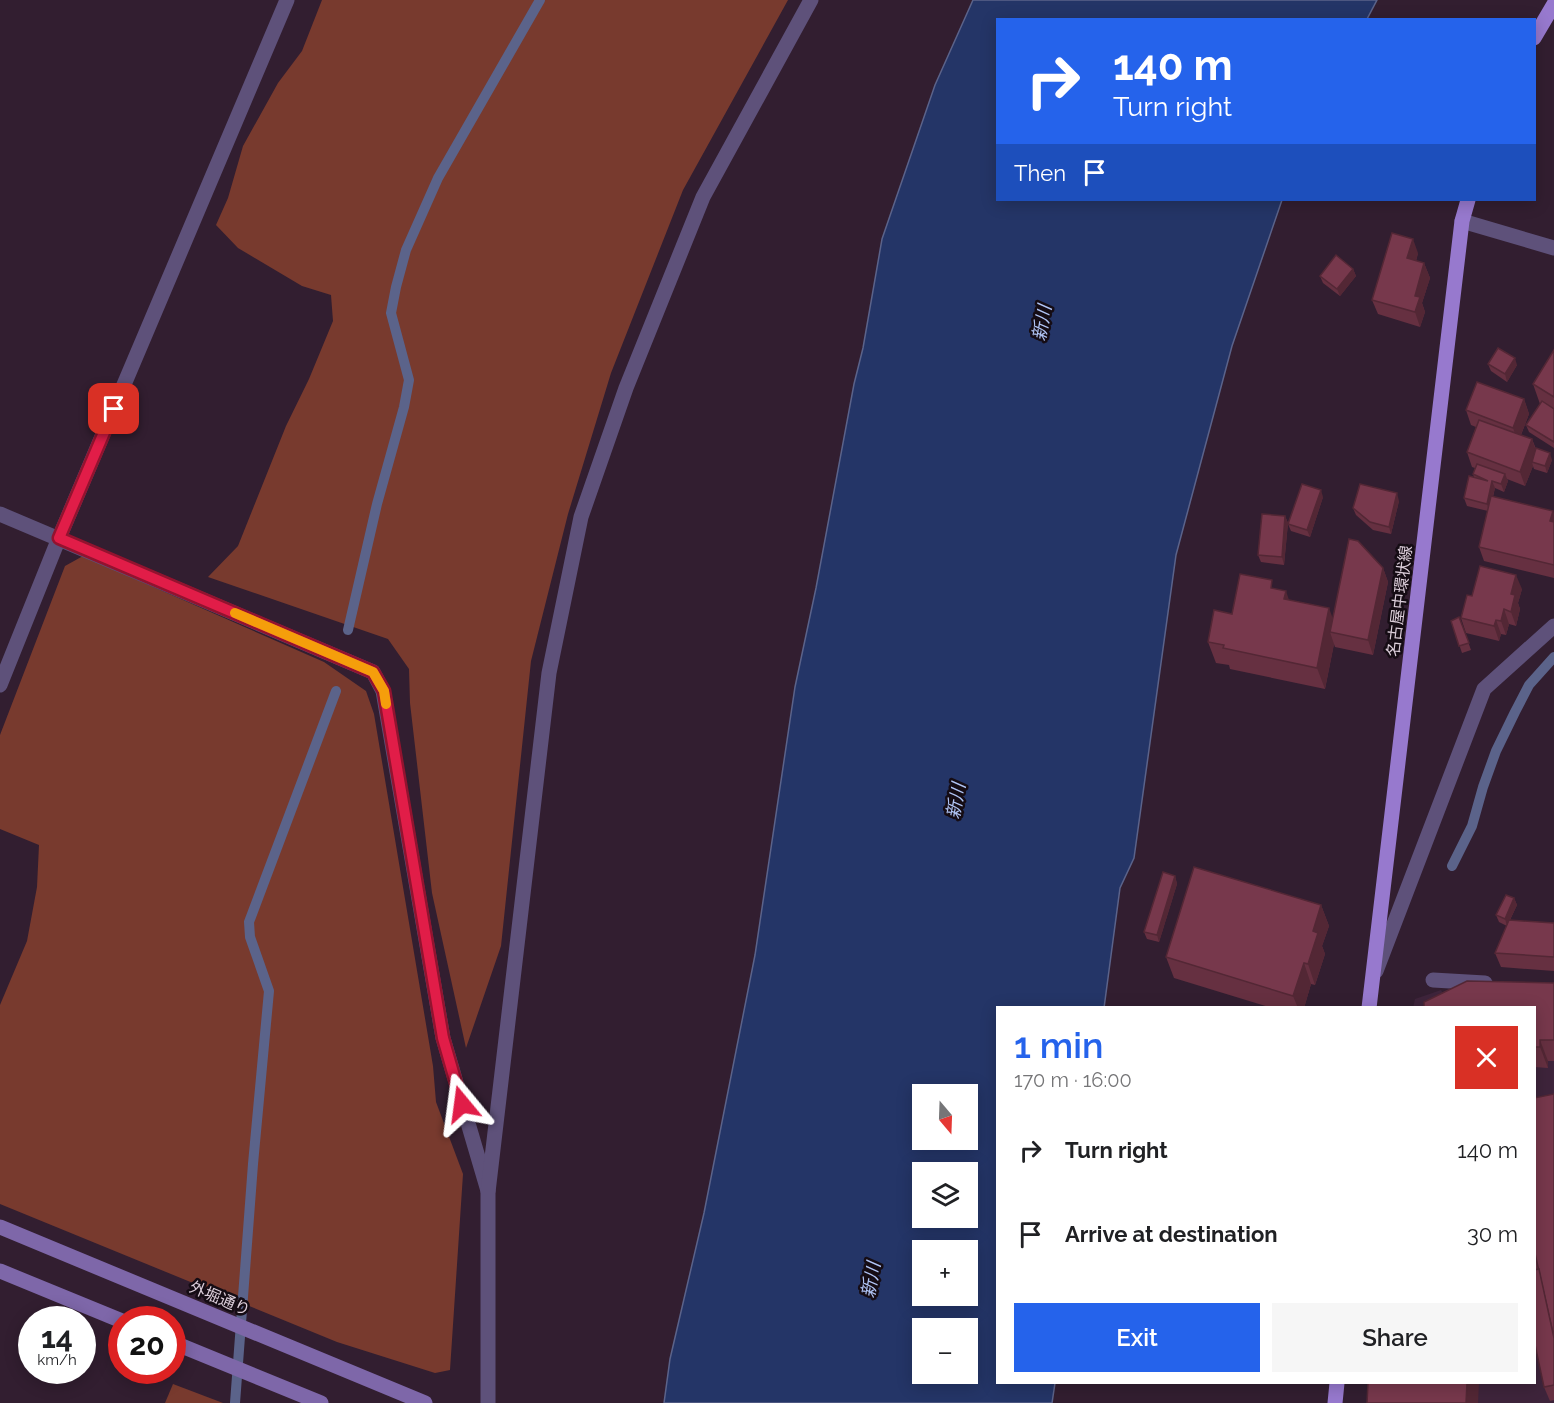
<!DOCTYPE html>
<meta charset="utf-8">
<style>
:root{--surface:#fff;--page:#f6f6f6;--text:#202124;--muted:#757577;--accent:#2563eb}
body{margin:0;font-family:Raleway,"Noto Sans JP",sans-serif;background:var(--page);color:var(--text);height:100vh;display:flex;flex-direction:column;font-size:22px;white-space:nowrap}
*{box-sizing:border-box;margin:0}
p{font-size:20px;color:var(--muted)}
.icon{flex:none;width:33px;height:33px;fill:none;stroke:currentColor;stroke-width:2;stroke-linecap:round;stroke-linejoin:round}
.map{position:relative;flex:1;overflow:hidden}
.side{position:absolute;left:996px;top:1006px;width:540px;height:378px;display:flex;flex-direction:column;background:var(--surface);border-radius:0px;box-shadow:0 3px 15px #0003}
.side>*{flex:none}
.banner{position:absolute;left:996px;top:18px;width:540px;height:183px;border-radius:0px;box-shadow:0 3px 15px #0003;background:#2563eb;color:#fff;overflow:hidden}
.needle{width:39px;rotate:161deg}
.buttons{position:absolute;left:912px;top:1084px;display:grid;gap:12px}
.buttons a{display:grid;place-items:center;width:66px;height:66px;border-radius:0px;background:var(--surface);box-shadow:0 3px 15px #0003;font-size:30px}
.speed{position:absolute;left:18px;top:1306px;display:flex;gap:12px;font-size:30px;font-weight:700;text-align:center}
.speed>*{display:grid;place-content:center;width:78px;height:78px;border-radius:50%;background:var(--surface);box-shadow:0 3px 15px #0003;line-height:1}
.speed small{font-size:15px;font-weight:400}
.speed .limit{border:9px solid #d22;background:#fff;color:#111}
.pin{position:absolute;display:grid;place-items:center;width:51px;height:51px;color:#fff;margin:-26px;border-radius:12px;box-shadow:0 3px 9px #0006}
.me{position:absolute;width:66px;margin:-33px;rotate:344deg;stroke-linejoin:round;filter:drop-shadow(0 0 4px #0008)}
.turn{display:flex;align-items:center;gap:21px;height:126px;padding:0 18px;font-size:27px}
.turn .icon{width:78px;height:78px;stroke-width:2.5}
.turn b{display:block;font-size:42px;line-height:51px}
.then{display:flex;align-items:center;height:57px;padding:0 18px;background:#0003;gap:12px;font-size:22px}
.round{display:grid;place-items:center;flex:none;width:63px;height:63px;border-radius:0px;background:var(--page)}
.overview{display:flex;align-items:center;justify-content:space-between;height:102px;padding:0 18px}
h1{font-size:36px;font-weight:600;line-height:45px;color:var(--accent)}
.action{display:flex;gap:12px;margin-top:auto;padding:12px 18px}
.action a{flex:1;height:69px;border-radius:0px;background:var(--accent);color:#fff;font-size:24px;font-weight:600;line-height:69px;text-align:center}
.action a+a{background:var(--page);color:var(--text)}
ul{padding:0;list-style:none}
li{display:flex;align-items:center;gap:18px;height:84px;padding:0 18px}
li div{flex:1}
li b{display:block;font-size:22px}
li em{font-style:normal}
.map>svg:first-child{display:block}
.built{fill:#3e243b}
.green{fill:#783a2e}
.water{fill:#243567;stroke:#5b638a;stroke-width:1.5;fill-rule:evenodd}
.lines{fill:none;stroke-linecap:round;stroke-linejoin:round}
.stream{stroke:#5b638a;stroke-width:10}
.lane{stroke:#5e517a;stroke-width:15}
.street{stroke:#5e517a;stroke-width:15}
.secondary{stroke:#7e67a9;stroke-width:15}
.primary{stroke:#9779ce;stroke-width:15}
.wall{fill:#663041}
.shaded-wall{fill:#532735}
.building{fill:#77384c;stroke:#532735;stroke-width:1.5}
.route-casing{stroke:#92132f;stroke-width:15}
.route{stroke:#e11d48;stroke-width:10}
.slow{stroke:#f59e0b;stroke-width:10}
.labels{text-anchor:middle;stroke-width:5;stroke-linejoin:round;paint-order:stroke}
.street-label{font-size:16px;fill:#dcceda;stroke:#150c14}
.water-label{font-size:18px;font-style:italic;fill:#b1c5f6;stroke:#150c14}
</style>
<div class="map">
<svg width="1554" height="1403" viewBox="0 0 1554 1403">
<rect width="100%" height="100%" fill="#321e30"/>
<!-- built -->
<polygon class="built" points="1441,990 1447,1002 1554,996 1554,1403 1367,1403 1369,1383 1534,1383 1534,1008 1413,1008 1415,999"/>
<!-- green -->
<g class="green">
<polygon points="322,0 788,0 683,190 611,373 568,514 531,661 501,946 466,1048 432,893 410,703 409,669 388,639 208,577 238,546 286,426 309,379 333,321 331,295 302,286 238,248 216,225 228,198 243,146 278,83 302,51"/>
<polygon points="83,556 324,662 366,691 374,714 433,1066 436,1102 463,1174 450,1370 435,1373 337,1342 0,1204 0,1005 27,941 37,887 39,845 0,829 0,735 65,566"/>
<polygon points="173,1384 223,1403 165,1403"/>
</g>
<!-- water -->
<path class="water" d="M973 0H1377L1367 19 998 20V200H1282L1232 346 1176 555 1134 858 1120 888 1104 1008H998V1383H1055L1052 1403H664L670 1359 704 1213 755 955 795 687 816 588 854 384 863 348 882 239 935 85ZM922 1095H968V1140H922ZM922 1173H968V1218H922ZM922 1251H968V1296H922ZM922 1329H968V1374H922Z"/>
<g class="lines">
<!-- stream -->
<g class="stream">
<polyline points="348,630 377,504 404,407 409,380 391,313 396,287 406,250 438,178 540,0"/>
<polyline points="1452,866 1472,826 1483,787 1496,751 1515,712 1529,685 1554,657"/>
<polyline points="235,1403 253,1164 269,991 250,937 249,922 336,691"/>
</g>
<!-- lane -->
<g class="lane">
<polyline points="0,514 373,672 383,691 443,1038 488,1191"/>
<polyline points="0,685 59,538 287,0"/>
</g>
<!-- street -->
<g class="street">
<polyline points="1462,221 1554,248"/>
<polyline points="1376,971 1484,689 1554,626"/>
<polyline points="1433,980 1485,983"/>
<polyline points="488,1403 488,1192 549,673 581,517 626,388 703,197 811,0"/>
</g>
<!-- secondary -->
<g class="secondary">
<polyline points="0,1227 425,1403"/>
<polyline points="0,1271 122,1321"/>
<polyline points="172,1342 321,1403"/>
</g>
<!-- primary -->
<g class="primary">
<polyline points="1534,38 1554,4"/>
<polyline points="1369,1008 1462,221 1468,200"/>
<polyline points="1335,1403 1337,1383"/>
</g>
</g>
<!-- wall -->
<g class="wall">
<polygon points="1418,253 1416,261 1424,263 1430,278 1422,303 1425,312 1420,327 1378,314 1372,300"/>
<polygon points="1353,269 1356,276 1340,296 1323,283 1320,276"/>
<polygon points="1554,350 1554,448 1529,432 1526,425 1540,404 1533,384"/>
<polygon points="1488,364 1517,365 1507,382 1491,371"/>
<polygon points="1524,399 1529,414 1521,435 1532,439 1536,449 1552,460 1547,473 1534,469 1533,466 1525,486 1507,479 1508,481 1504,492 1495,488 1493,497 1553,511 1554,578 1484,561 1479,547 1488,511 1467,506 1464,498 1474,477 1473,474 1475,468 1472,467 1467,452 1476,427 1471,425 1466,410"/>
<polygon points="1323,497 1310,537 1291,531 1288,524"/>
<polygon points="1399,501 1391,534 1373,530 1356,515 1353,508"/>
<polygon points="1285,516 1288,523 1284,565 1261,562 1258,555"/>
<polygon points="1383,568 1388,582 1373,655 1335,647 1334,644 1325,689 1230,669 1229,665 1216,663 1208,642 1232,614 1289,600 1333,618"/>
<polygon points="1522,589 1518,603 1520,609 1516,626 1509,624 1506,635 1501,634 1499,641 1466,633 1461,618 1472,596"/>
<polygon points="1459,617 1471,650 1462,653 1451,621"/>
<polygon points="1175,876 1177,884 1159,942 1147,939 1144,932"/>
<polygon points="1514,898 1517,905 1510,920 1554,923 1554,971 1501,967 1495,953 1507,926 1499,922 1496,915"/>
<polygon points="1321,905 1329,926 1322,946 1325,954 1315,985 1311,984 1304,1008 1272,1008 1174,978 1166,957"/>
<polygon points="1554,983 1554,1061 1548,1061 1548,1068 1534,1067 1534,1008"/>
<polygon points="1554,1094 1554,1400 1550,1401 1544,1387 1534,1340 1534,1098"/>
</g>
<!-- shaded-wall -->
<g class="shaded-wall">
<polygon points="1413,239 1418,253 1413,273 1407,258"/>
<polygon points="1424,263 1430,278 1422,303 1425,312 1420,327 1415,312 1415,296"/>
<polygon points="1353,269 1356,276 1340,296 1337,289"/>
<polygon points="1515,358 1517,365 1507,382 1505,374"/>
<polygon points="1524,399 1529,414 1518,442 1513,428"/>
<polygon points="1532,439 1537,454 1532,462 1533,466 1525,486 1520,472"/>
<polygon points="1550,453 1552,460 1547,473 1545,466"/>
<polygon points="1505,474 1508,481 1504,492 1501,484"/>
<polygon points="1492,481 1495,488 1489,511 1487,504"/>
<polygon points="1321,490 1323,497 1310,537 1307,530"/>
<polygon points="1397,493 1399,501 1391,534 1389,527"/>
<polygon points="1553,511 1554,513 1554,531 1550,521"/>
<polygon points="1285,516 1288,523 1284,565 1282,557"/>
<polygon points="1383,568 1388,582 1373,655 1368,640"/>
<polygon points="1516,575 1522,589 1518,603 1520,609 1516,626 1511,612 1511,594"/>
<polygon points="1286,591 1293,612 1284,599"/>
<polygon points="1329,608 1337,630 1330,632 1334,644 1325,689 1317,668"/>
<polygon points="1504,609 1509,624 1506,635 1501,621"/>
<polygon points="1496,620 1501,634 1499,641 1494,626"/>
<polygon points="1175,876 1177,884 1159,942 1157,935"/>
<polygon points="1514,898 1517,905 1507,926 1505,919"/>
<polygon points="1321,905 1329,926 1322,946 1325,954 1315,985 1308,964 1313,931"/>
<polygon points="1304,963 1311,984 1304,1008 1298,1008 1293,996"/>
<polygon points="1540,1040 1548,1061 1548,1068 1540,1047"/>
<polygon points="1467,1383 1479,1383 1478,1403 1466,1403"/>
</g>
<!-- building -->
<g class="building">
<polygon points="1392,233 1413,239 1407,258 1424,263 1415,296 1420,297 1415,312 1372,300"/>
<polygon points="1336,255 1353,269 1337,289 1320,276"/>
<polygon points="1498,348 1515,358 1505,374 1488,364"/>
<polygon points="1554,350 1554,397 1533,384"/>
<polygon points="1477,382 1524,399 1513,428 1466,410"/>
<polygon points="1542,401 1554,409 1554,442 1526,425"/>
<polygon points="1479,420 1532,439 1520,472 1467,452"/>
<polygon points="1536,448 1550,453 1545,466 1532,462"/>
<polygon points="1477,464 1505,474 1501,484 1492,481 1487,504 1464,498 1469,476 1488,481 1473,474"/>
<polygon points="1302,484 1321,490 1307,530 1288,524"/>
<polygon points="1360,484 1397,493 1389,527 1370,522 1353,508"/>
<polygon points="1491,496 1553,511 1550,521 1554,522 1554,565 1479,547"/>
<polygon points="1262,514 1285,516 1282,557 1258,555"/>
<polygon points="1349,539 1358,541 1383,568 1368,640 1330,632"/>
<polygon points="1480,566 1516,575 1511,594 1515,595 1511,612 1504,609 1501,621 1496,620 1494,626 1461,618 1467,595 1472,596"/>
<polygon points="1240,574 1272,580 1271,588 1286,591 1284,599 1329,608 1317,668 1223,648 1224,645 1208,642 1214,610 1232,614"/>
<polygon points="1459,617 1469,643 1459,646 1451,621"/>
<polygon points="1194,867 1321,905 1313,931 1318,933 1308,964 1304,963 1293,996 1166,957"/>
<polygon points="1163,872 1175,876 1157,935 1144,932"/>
<polygon points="1506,895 1514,898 1505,919 1496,915"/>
<polygon points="1509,920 1554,923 1554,957 1495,953"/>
<polygon points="1467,981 1554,983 1554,1040 1540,1040 1540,1047 1534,1047 1534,1008 1424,1008 1424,1002"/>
<polygon points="1554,1094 1554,1338 1534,1249 1534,1098"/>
<polygon points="1539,1269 1554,1338 1554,1385 1544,1387 1534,1340 1534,1270"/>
<polygon points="1368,1383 1467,1383 1466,1403 1367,1403"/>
</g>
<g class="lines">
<defs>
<polyline id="route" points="114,409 59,538 373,672 384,691 443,1038 462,1104"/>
</defs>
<!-- route casing -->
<use href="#route" class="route-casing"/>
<!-- route -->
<use href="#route" class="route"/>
<!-- slow -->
<polyline class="slow" points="235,613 373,672 384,691 386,704"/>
</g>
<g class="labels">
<!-- street labels -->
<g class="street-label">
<text transform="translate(1399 601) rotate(-83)" y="6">名古屋中環状線</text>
<text transform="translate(220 1298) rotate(23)" y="6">外堀通り</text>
</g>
<!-- water labels -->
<g class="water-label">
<text transform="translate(1042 323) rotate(-80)" y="6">新川</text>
<text transform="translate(956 801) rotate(-80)" y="6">新川</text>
<text transform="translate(871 1280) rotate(-80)" y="6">新川</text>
</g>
</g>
</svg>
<div class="buttons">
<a><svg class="needle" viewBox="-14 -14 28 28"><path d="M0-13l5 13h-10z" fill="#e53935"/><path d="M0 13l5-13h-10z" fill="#757577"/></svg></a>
<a><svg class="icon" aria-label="layers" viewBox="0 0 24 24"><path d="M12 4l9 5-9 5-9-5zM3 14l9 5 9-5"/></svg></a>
<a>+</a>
<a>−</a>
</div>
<div class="speed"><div>14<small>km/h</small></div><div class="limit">20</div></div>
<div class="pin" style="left:114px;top:409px;background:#d93025"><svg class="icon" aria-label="arrive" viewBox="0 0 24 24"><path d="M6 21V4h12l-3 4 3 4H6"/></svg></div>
<svg class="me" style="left:462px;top:1104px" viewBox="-20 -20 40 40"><path d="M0-17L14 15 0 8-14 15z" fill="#e11d48" stroke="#fff" stroke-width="4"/></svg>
<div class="banner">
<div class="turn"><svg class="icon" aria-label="right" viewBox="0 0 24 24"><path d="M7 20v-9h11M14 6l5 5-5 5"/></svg><div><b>140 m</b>Turn right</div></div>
<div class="then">Then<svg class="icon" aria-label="arrive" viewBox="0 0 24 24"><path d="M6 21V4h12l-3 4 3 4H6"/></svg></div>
</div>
<section class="side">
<div class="overview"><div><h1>1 min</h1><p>170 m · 16:00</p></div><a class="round" style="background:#d93025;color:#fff"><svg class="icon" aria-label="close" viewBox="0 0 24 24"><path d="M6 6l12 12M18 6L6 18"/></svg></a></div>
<ul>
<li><svg class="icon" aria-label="right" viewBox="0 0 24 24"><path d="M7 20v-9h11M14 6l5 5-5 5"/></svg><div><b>Turn right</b></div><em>140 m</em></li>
<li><svg class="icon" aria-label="arrive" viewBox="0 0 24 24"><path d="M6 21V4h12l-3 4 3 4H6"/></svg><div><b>Arrive at destination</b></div><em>30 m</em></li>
</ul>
<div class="action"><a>Exit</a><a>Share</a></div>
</section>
</div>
